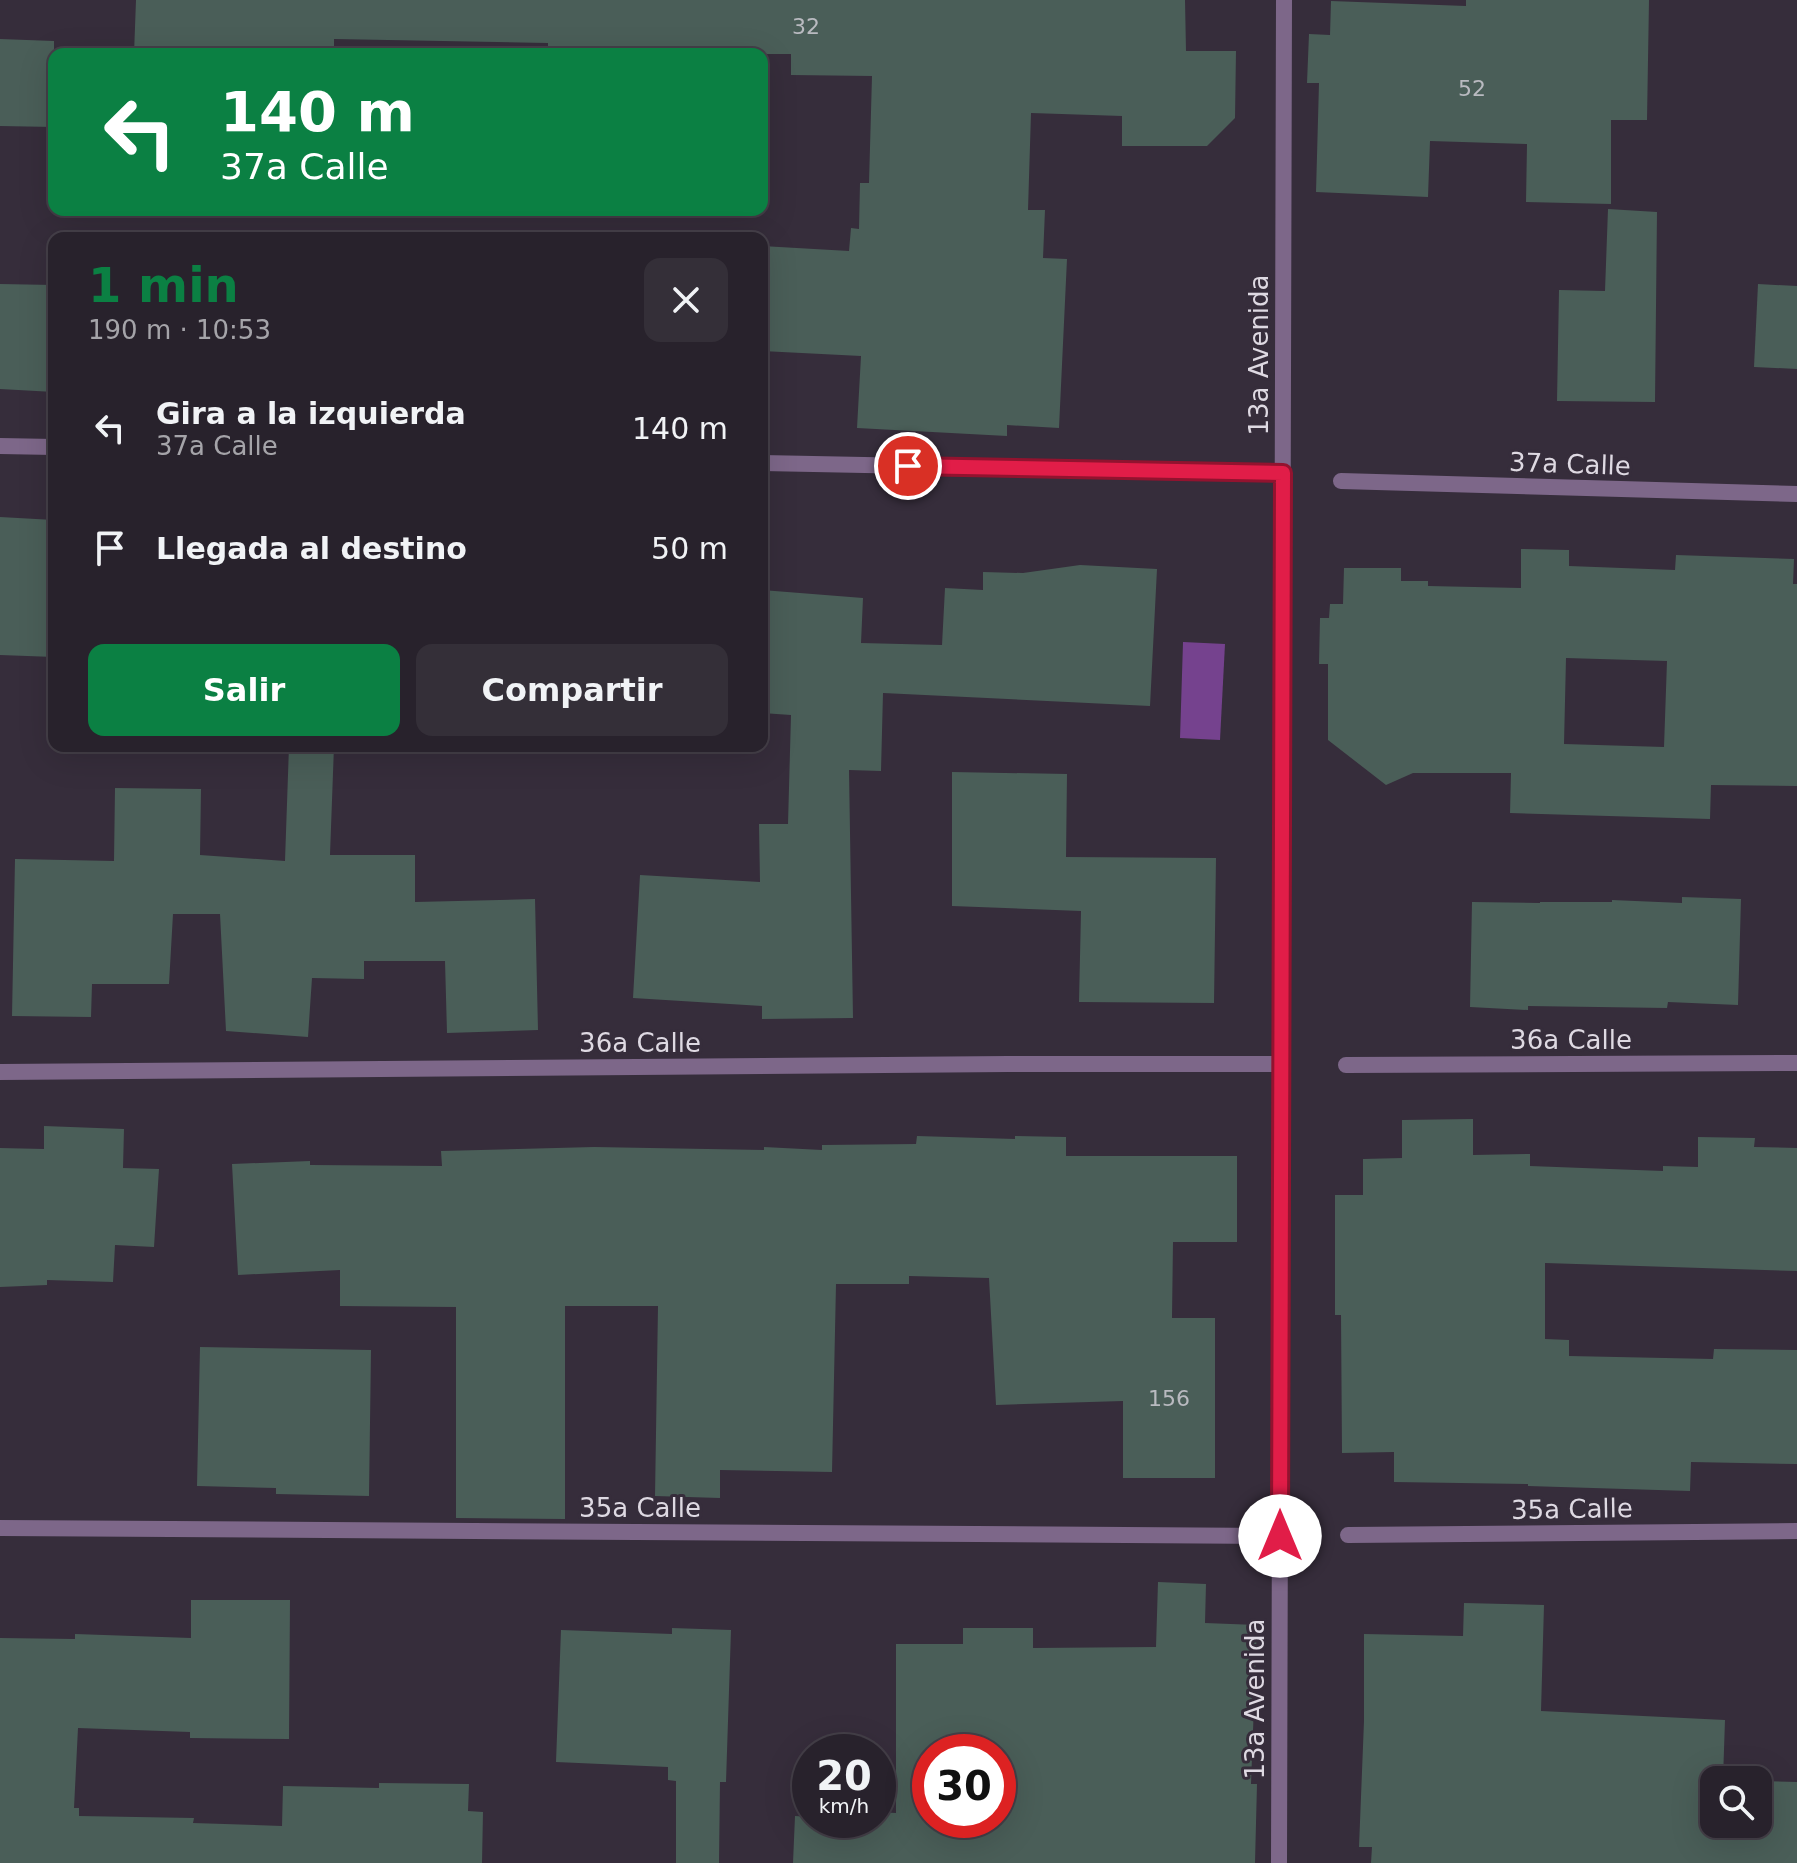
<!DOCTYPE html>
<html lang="es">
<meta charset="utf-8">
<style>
:root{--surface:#28222c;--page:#342f38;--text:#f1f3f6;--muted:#a5a4a9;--line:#443f48;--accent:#0b8043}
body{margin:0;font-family:"DejaVu Sans",sans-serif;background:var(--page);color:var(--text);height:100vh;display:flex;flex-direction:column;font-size:30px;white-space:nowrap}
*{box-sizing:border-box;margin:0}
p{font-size:26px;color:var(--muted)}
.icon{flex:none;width:44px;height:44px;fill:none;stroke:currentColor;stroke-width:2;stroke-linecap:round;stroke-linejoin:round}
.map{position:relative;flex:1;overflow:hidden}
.drawer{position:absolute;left:48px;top:232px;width:720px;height:520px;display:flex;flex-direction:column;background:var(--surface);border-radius:16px;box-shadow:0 8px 32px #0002,0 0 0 2px var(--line)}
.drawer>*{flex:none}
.top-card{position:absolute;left:48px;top:48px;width:720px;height:168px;border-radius:16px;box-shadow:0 8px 32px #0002,0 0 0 2px var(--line);background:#0b8043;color:#fff;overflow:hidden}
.fabs{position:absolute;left:1700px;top:1766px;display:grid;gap:16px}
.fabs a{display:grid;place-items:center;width:72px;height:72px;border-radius:16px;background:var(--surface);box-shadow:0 8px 32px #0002,0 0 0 2px var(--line);font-size:40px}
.speed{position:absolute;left:792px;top:1734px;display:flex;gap:16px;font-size:40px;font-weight:700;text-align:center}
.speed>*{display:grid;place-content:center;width:104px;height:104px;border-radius:50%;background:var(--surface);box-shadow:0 8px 32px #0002,0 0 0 2px var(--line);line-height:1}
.speed small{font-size:20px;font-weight:400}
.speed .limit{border:12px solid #d22;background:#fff;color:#111}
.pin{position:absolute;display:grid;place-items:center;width:68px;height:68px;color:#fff;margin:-34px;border:4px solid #fff;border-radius:50%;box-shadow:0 2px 8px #0007}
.me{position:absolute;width:88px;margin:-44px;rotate:0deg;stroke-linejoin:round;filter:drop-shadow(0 0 6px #0008)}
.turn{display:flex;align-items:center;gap:28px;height:168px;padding:0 40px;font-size:36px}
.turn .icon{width:104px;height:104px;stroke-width:2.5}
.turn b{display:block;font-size:56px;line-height:68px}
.round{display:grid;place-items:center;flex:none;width:84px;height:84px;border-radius:16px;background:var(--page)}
.summary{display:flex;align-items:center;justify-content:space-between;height:136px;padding:0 40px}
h1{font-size:48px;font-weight:800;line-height:60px;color:var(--accent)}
.primary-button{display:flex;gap:16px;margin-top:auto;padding:16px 40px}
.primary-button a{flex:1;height:92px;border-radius:16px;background:var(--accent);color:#fff;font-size:32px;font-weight:800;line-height:92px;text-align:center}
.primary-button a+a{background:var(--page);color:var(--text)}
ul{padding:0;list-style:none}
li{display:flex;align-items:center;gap:24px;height:120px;padding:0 40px}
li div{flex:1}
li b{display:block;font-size:30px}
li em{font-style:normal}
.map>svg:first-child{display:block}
.water{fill:#75428e}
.building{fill:#4a5e58;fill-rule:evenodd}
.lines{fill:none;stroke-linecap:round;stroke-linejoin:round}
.street{stroke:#7d6789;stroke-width:16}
.route-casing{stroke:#92132f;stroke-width:20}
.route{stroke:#e11d48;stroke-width:14}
.labels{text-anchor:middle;stroke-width:6;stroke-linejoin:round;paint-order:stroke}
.number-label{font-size:22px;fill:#b9bac0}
.street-label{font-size:26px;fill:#ded9e2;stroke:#362d3b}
</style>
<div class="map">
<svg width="1797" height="1863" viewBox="0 0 1797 1863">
<rect width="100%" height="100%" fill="#362d3b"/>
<!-- water -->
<polygon class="water" points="1183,642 1225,644 1220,740 1180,738"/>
<!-- building -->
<g class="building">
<polygon points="136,0 1185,0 1186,51 1236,51 1235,118 1207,146 1122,146 1122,116 1031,113 1028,210 1045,210 1043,258 1067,259 1059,428 1007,425 1007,436 857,428 861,356 762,351 762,246 849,251 851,228 859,229 860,183 869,183 872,76 791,75 791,54 548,54 548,43 334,39 334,54 134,54"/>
<polygon points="1466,0 1649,0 1647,120 1611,120 1611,204 1526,202 1527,144 1430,141 1428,197 1316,192 1319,83 1307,83 1309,34 1330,35 1331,1 1466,6"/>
<polygon points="0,39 54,41 54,127 0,126"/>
<polygon points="1608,209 1657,212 1655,402 1557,401 1559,290 1605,291"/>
<polygon points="0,284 54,285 54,392 0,389"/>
<polygon points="1758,284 1797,286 1797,369 1754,367"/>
<polygon points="0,517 54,520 54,657 0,655"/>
<path d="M1521 549 1569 550V566L1675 570 1676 555 1794 559 1793 584H1797V786L1711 785 1710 819 1510 813 1511 773H1413L1386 785 1328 740V664H1319L1320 618H1329L1330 604H1343L1344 568H1401V581H1428V586L1521 588ZM1566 658 1667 661 1664 747 1564 744Z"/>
<polygon points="1080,565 1157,569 1150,706 883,693 881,771 849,770 853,1018 762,1019 762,1006 633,998 640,875 760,882 759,824 788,824 791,715 762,713 762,590 863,598 861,643 942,645 945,588 983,590 983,572 1023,573"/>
<polygon points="289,746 334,746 330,855 415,855 415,902 535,899 538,1030 447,1033 445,961 364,961 364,979 312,978 308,1037 226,1031 220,914 173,914 169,984 92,984 91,1017 12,1016 15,859 114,861 115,788 201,789 200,855 285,861"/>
<polygon points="952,772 1067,774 1066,857 1216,858 1214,1003 1079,1002 1081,911 952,906"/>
<polygon points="1682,897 1741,899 1738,1005 1668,1002 1667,1008 1528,1006 1528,1010 1470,1007 1472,902 1540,903 1540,902 1612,902 1612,900 1682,903"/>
<polygon points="1473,1119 1473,1155 1530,1154 1530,1166 1663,1171 1663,1166 1698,1167 1698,1137 1755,1138 1754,1147 1797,1148 1797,1271 1545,1263 1545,1339 1569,1340 1569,1356 1713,1359 1714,1349 1797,1350 1797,1464 1691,1462 1690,1491 1528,1486 1528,1484 1394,1482 1394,1452 1342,1453 1341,1315 1335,1315 1335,1195 1363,1195 1363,1159 1402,1158 1402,1120"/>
<polygon points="44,1126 124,1129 123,1168 159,1169 154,1247 115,1245 113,1282 47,1280 47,1285 0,1287 0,1148 44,1149"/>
<polygon points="917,1136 1015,1139 1015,1136 1066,1137 1066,1156 1237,1156 1237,1242 1173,1242 1172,1318 1215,1318 1215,1478 1123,1478 1123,1401 996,1405 989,1278 909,1276 909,1284 836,1284 832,1472 720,1470 720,1498 655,1496 658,1306 565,1306 565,1519 456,1518 456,1307 340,1306 340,1270 238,1275 232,1164 310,1161 310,1165 442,1166 441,1151 594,1147 764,1150 764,1147 822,1150 822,1145 916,1144"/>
<polygon points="200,1347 371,1350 369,1496 276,1494 276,1488 197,1486"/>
<path d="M1158 1582 1206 1584 1205 1623 1257 1625 1251 1784H1257L1255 1863H793L795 1816 810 1817V1820H878V1812L896 1813V1644H963V1628H1033V1648L1156 1647ZM930 1752H998V1820H930Z"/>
<polygon points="191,1600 290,1600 289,1739 190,1738 190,1732 78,1728 74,1808 79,1808 79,1816 194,1818 193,1823 282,1826 283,1786 379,1788 379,1783 469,1784 468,1811 483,1812 482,1863 0,1863 0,1638 75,1639 75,1634 191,1638"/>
<polygon points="1464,1603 1544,1605 1541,1711 1725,1720 1723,1779 1741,1780 1714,1780 1714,1824 1758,1824 1758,1781 1797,1782 1797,1863 1371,1863 1372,1847 1359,1847 1364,1721 1364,1634 1463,1636"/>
<polygon points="672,1628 731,1630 726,1782 720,1782 719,1863 676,1863 676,1781 668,1780 668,1767 556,1762 561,1630 672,1634"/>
</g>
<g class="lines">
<!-- street -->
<g class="street">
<polyline points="0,446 54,447"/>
<polyline points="762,463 1283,473"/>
<polyline points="1341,481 1797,494"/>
<polyline points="1346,1065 1797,1063"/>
<polyline points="0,1072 1008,1064 1281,1064"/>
<polyline points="0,1528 1280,1536"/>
<polyline points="1348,1535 1797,1531"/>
<polyline points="1279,1863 1284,0"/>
</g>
</g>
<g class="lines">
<defs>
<polyline id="route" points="908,466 1283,473 1280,1536"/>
</defs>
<!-- route casing -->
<use href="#route" class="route-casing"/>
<!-- route -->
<use href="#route" class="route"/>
</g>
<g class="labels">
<!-- number labels -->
<g class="number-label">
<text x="806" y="34">32</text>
<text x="1472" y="96">52</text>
<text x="1169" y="1406">156</text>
</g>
<!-- street labels -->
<g class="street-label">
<text transform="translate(1259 355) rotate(-90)" y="9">13a Avenida</text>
<text transform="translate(1570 464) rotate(2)" y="9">37a Calle</text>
<text x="1571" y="1049">36a Calle</text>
<text x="640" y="1052">36a Calle</text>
<text x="640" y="1517">35a Calle</text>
<text transform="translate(1572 1509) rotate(-1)" y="9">35a Calle</text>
<text transform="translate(1255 1699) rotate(-90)" y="9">13a Avenida</text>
</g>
</g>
</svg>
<div class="fabs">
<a><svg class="icon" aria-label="search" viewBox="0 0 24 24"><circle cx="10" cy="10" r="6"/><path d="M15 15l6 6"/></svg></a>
</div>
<div class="speed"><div>20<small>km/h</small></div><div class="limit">30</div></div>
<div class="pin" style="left:908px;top:466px;background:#d93025"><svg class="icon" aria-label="arrive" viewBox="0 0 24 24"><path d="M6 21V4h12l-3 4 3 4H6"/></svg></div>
<svg class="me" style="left:1280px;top:1536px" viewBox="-20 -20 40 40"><circle r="19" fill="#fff"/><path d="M0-13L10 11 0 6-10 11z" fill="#e11d48"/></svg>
<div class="top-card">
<div class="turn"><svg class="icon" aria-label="left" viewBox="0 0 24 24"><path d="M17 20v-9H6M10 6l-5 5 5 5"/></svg><div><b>140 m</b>37a Calle</div></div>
</div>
<section class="drawer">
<div class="summary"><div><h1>1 min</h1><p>190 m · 10:53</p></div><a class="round"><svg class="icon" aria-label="close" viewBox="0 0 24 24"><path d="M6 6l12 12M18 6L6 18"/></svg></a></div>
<ul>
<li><svg class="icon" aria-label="left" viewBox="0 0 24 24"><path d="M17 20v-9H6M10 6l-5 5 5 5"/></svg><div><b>Gira a la izquierda</b><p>37a Calle</p></div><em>140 m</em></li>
<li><svg class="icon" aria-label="arrive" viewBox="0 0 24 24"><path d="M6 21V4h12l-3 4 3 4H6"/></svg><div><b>Llegada al destino</b></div><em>50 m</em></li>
</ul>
<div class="primary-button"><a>Salir</a><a>Compartir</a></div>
</section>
</div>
